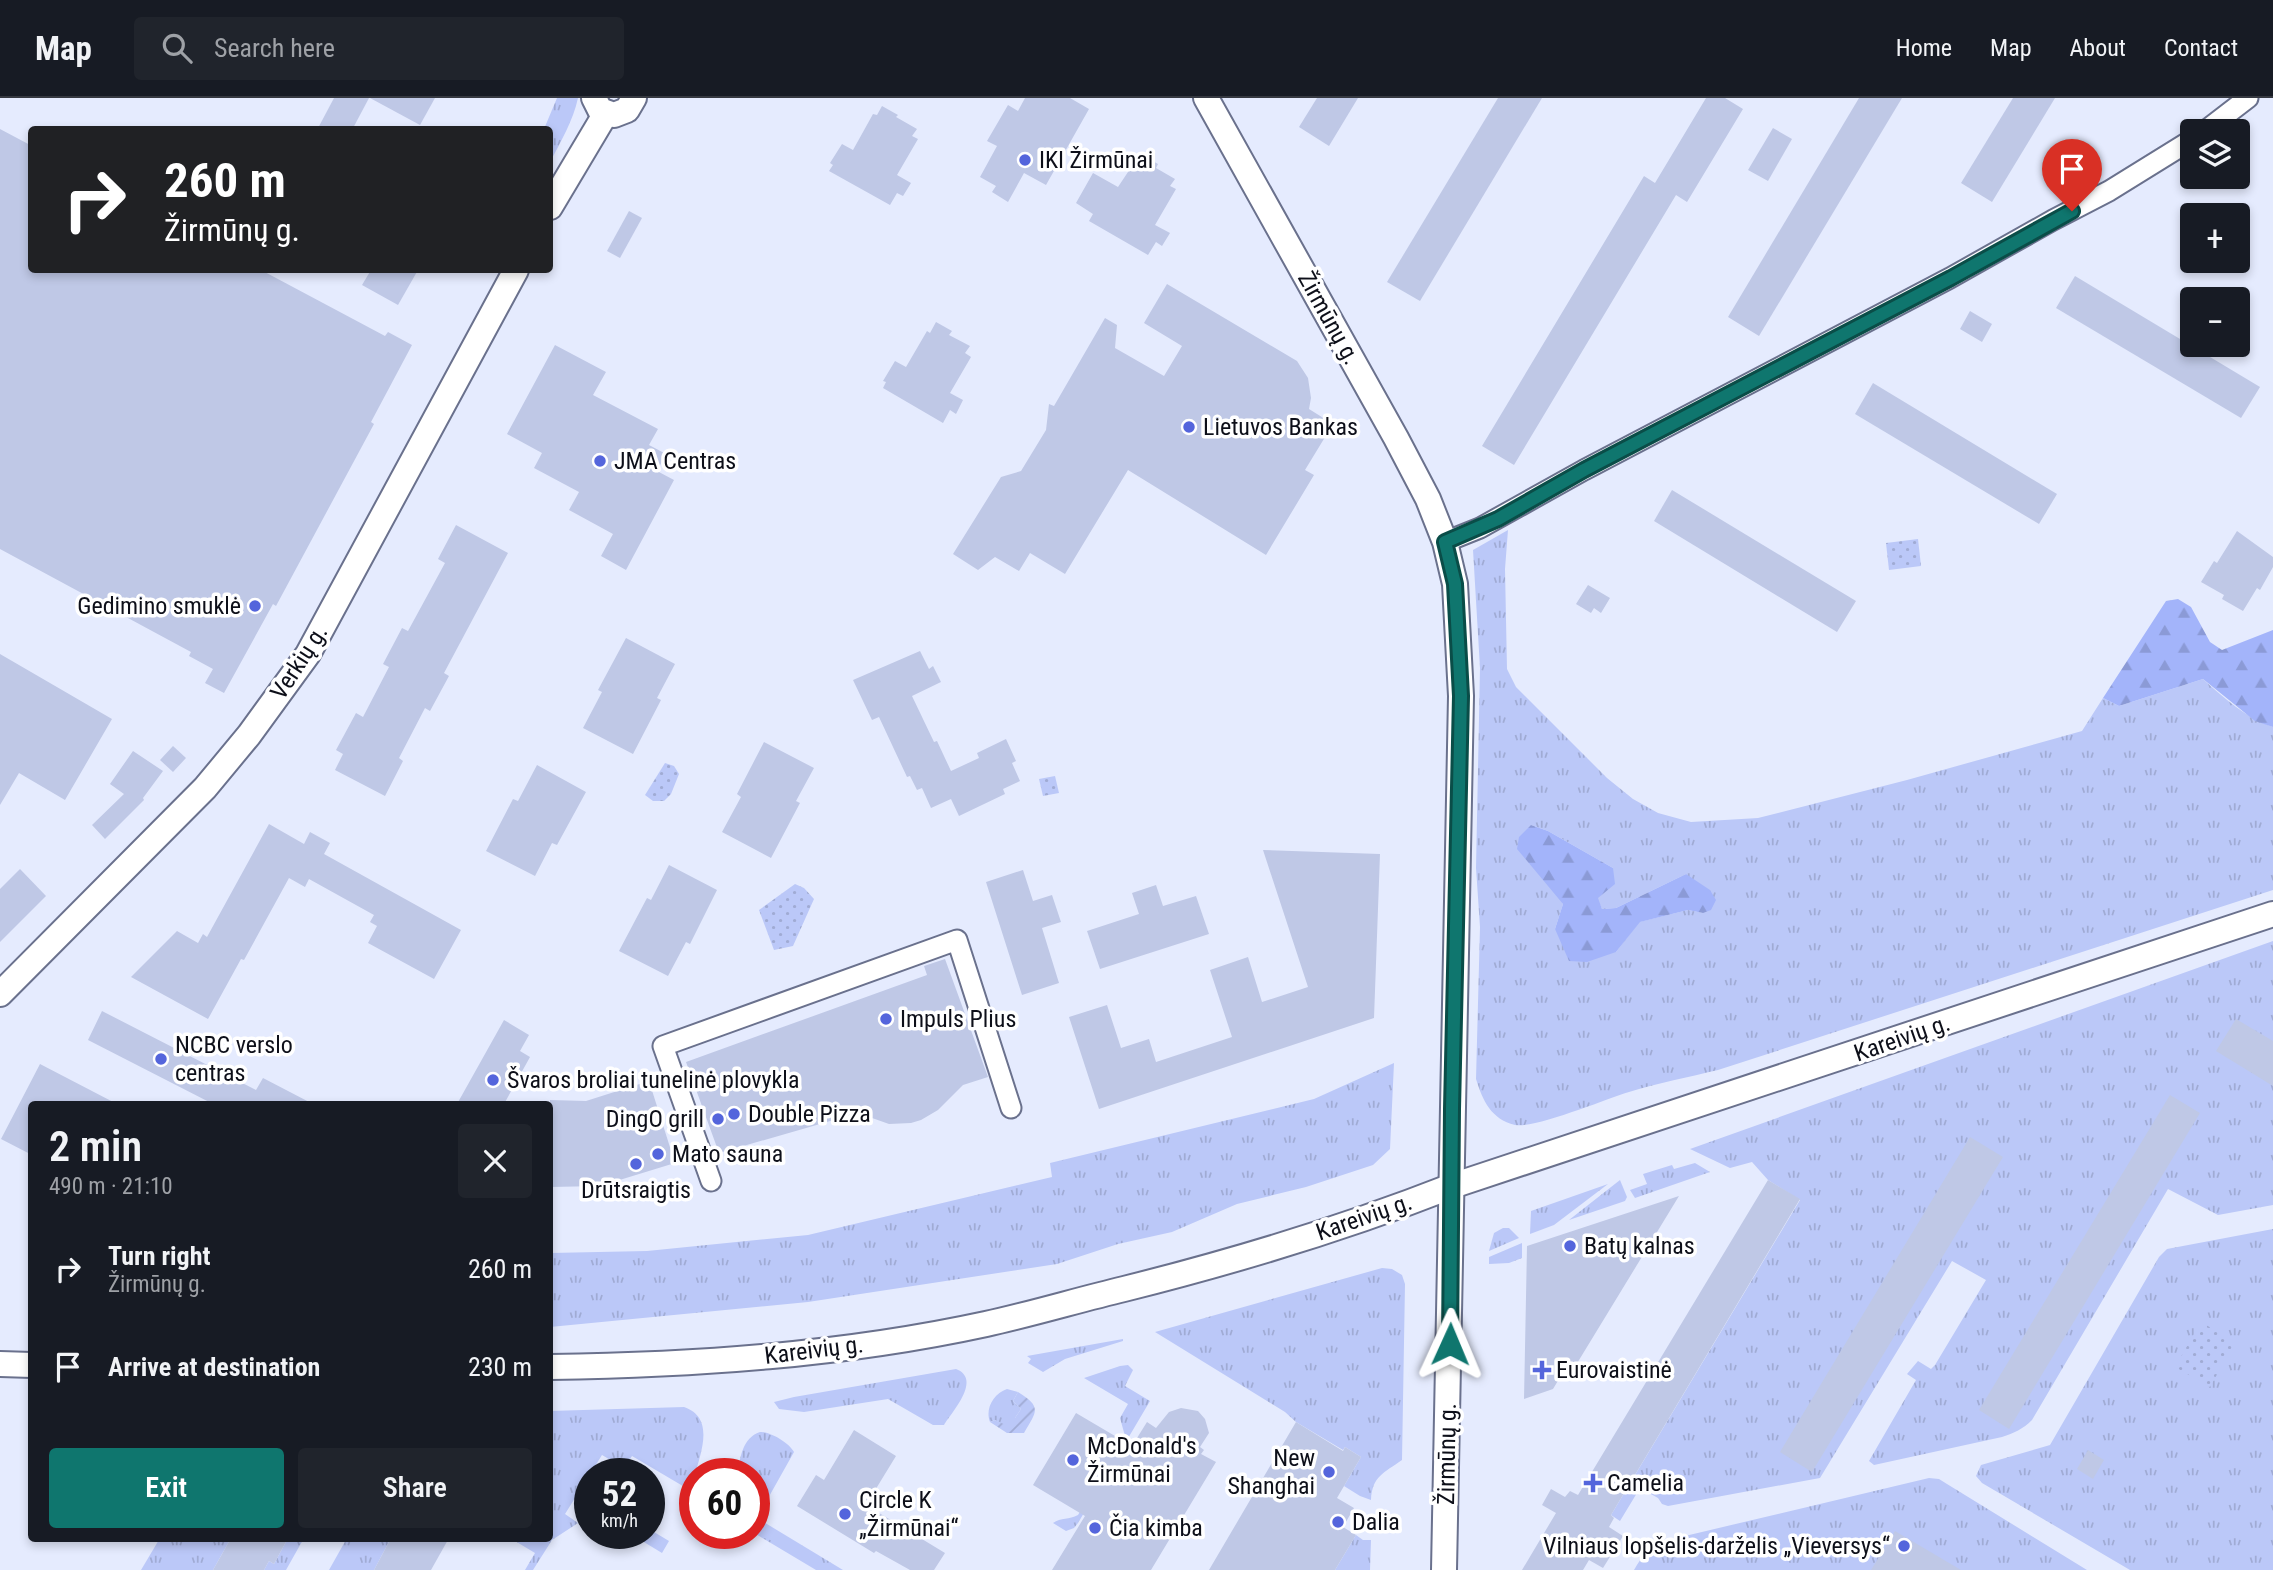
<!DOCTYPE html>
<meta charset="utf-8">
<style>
:root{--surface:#171b24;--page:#20242c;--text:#f1f3f6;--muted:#9ea1a6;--line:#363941;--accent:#0f766e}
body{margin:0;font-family:"Roboto Condensed",sans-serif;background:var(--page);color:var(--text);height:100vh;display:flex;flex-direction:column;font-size:26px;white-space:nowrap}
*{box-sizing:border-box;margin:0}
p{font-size:23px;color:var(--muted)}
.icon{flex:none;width:38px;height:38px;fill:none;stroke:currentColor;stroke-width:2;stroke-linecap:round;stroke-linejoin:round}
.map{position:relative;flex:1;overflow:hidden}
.drawer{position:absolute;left:28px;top:1003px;width:525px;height:441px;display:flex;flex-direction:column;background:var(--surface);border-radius:7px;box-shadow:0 4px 10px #0003}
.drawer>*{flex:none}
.banner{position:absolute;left:28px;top:28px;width:525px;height:147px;border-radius:7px;box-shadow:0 4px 10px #0003;background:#202124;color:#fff;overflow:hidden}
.tools{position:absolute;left:2180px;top:21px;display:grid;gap:14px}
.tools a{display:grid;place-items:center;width:70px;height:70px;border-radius:7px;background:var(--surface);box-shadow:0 4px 10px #0003;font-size:35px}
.speed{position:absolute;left:574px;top:1360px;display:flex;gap:14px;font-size:35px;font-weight:700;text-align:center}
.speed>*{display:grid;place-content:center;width:91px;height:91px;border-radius:50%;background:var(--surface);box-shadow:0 4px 10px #0003;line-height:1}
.speed small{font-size:18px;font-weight:400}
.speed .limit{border:10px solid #d22;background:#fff;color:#111}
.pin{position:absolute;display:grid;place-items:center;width:60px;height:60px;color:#fff;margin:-72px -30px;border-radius:50% 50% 50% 0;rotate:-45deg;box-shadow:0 0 7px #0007}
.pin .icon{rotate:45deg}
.me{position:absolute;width:77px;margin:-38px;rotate:1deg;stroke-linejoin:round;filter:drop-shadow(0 0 5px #0008)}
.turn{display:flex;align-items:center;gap:24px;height:147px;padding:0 21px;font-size:32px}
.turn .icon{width:91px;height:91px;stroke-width:2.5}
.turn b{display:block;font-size:49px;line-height:60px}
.round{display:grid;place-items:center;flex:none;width:74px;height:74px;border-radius:7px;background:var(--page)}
.head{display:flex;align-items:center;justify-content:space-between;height:119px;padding:0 21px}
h1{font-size:42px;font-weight:600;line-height:52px}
.button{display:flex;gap:14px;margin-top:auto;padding:14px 21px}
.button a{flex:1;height:80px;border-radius:7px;background:var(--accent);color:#fff;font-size:28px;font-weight:600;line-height:80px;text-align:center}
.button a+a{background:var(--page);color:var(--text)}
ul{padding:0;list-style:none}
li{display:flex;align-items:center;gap:21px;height:98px;padding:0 21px}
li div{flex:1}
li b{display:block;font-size:26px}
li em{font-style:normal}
header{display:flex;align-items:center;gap:42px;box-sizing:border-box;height:98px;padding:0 35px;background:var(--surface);border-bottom:2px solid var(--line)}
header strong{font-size:33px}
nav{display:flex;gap:38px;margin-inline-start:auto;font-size:24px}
.search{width:490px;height:63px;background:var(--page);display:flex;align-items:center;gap:18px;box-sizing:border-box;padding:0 24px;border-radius:7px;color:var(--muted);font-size:26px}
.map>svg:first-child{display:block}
.grass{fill:url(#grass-tufts);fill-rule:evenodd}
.forest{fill:url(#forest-firs)}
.park{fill:url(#park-dots)}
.garden{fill:url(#garden-furrows)}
.building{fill:#bfc8e6}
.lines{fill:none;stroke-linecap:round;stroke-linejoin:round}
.minor-casing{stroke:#6a718d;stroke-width:23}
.major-casing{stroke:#6a718d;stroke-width:28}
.minor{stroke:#fff;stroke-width:19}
.major{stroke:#fff;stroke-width:24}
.route-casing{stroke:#0a4d48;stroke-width:18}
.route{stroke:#0f766e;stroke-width:12}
.poi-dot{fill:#5465dc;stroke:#fff;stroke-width:2.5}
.labels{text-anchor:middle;stroke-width:7;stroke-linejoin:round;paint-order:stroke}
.poi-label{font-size:24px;fill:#0d0f19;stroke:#fff;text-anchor:start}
.street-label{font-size:24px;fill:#0d0f19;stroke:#fff}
</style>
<header>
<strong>Map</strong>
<div class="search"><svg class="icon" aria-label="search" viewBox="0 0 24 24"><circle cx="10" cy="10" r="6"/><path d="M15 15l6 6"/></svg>Search here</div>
<nav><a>Home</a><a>Map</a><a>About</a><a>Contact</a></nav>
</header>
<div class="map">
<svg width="2273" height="1472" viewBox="0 0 2273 1472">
<defs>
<pattern id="grass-tufts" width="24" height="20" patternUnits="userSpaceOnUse" patternTransform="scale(1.75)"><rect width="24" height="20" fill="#bbc8f8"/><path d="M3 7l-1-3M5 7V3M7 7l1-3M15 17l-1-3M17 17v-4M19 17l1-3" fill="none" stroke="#a0abd4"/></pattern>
<pattern id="forest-firs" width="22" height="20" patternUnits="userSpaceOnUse" patternTransform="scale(1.75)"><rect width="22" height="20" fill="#a3b4fa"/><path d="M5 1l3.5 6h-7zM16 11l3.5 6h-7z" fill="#8b9ad6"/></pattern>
<pattern id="park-dots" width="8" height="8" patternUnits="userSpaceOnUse" patternTransform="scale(1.75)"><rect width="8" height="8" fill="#bbc8f8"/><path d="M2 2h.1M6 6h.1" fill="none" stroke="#a0abd4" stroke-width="1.8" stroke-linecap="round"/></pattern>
<pattern id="garden-furrows" width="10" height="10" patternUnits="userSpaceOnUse" patternTransform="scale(1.75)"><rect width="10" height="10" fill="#bbc8f8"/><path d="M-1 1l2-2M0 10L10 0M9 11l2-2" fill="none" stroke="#a0abd4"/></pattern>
</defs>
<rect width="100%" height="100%" fill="#e5ebfe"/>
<!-- grass -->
<g class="grass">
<path d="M557 0H578C573 23 561 43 550 64V32L544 31Z"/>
<path d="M1508 432 1505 471 1507 571 1516 589 1607 680 1633 701 1658 715 1691 724 1758 720 1907 682 2082 633 2103 600 2119 608 2203 581C2225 601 2245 619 2273 629V792L1718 972C1689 979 1658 985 1629 994 1606 1001 1534 1031 1515 1027 1491 1021 1483 1003 1476 981L1480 829 1476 770 1480 570 1473 452ZM1531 727 1548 733 1613 770 1597 800 1602 811 1616 810 1686 776 1703 815 1688 812 1639 824 1616 854 1555 831 1563 806Z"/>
<path d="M2273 843V1107L2218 1117 2168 1091 2032 1322C2023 1331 2014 1335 2002 1339L1874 1367 1869 1363 1916 1282 1907 1276 1918 1263 1931 1271 1935 1267 1986 1182 1952 1163 1820 1380 1668 1408 1662 1406 1658 1400 1640 1390 1620 1423 1611 1417 1800 1102 1768 1082 1752 1064 1730 1070 1690 1051Z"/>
<polygon points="1394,965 1390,1051 1373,1067 1306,1089 1237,1106 1172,1134 1118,1146 1057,1166 808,1204 550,1229 550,1155 647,1153 808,1137 1052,1079 1050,1065 1314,1001"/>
<polygon points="1695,1065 1710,1074 1635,1100 1630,1092 1647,1086 1643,1076 1672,1067 1674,1071"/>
<polygon points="1620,1082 1627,1099 1625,1103 1569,1122"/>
<polygon points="1608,1086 1554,1127 1530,1136 1531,1113"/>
<polygon points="1503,1130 1509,1130 1519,1140 1489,1153 1494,1135"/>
<polygon points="2273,1131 2273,1472 2130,1472 1982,1385 1976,1378 1981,1367 2050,1347 2159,1159 2167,1151"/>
<polygon points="1522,1145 1522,1160 1509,1165 1489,1166 1489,1159"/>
<path d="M1382 1170 1392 1171 1402 1177 1405 1186 1402 1362C1384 1375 1372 1378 1371 1402L1360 1398 1344 1388 1361 1359 1345 1349 1343 1352 1296 1324 1285 1314 1155 1234Z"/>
<polygon points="1123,1241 1123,1243 1065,1261 1043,1274 1028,1265 1031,1261 1027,1258"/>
<path d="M1128 1267 1133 1272 1125 1288 1150 1303 1078 1425 1074 1430 1066 1433 1053 1425C1061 1419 1069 1422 1078 1417L1125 1338 1120 1320 1128 1306 1084 1280 1120 1268Z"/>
<path d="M956 1271C982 1281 953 1313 944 1327H933L888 1301 804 1314 779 1311 774 1304 794 1299Z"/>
<path d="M1007 1291 1018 1294 1013 1303 1021 1311 1015 1320V1328L1008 1329 995 1322 990 1324C985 1311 993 1296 1007 1291Z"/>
<path d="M684 1309C716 1320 700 1356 695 1377 693 1382 694 1388 693 1394L632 1358 624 1370 602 1357 565 1416 578 1425 552 1442 533 1472H525L535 1455 510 1440H550V1313Z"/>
<path d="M760 1334C771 1334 789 1345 794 1354L757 1420 843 1472H816L754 1435V1376L737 1375C741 1359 742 1340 760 1334Z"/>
<path d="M1929 1380 1939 1381 1947 1386 2087 1472H1634C1642 1458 1649 1449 1664 1443Z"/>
<polygon points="649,1431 669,1443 662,1455 629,1435 649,1435"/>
<polygon points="1356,1437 1363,1442 1371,1442 1370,1472 1335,1472"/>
<polygon points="160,1440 231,1440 213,1472 141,1472"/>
<polygon points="288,1440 304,1440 286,1472 264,1472 269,1463 274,1466"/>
<polygon points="347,1440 391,1440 374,1472 329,1472"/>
</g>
<!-- forest -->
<g class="forest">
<polygon points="2178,501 2191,509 2210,544 2222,552 2273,532 2273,629 2255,623 2203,581 2119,608 2103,600 2166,503"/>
<polygon points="1531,727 1548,733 1613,770 1615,786 1598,800 1602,811 1616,810 1686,776 1710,792 1716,802 1711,812 1703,815 1688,812 1640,824 1616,854 1587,864 1569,863 1555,831 1563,806 1517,751 1519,739"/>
</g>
<!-- park -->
<g class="park">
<polygon points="1918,441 1921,468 1889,472 1886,445"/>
<polygon points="665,665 674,668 679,676 671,696 664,703 653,703 645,697"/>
<polygon points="1055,678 1059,695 1043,698 1039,681"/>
<polygon points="795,786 804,790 814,801 793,848 774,852 759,812"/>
<polygon points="2201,1224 2235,1244 2210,1289 2175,1269"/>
</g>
<!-- garden -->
<path class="garden" d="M1018 1294C1042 1309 1037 1313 1024 1335H1007L990 1324 995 1322 1008 1328H1015V1320L1021 1311 1013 1303Z"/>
<!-- building -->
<g class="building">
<polygon points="334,0 369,0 352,32 317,32"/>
<polygon points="370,0 435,0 420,27"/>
<polygon points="1025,0 1070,0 1089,11 1046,87 1024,75 1008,104 992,94 996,88 980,79 997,48 987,43 1008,7 1018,13"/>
<polygon points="1317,0 1358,0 1329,48 1299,29"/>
<polygon points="1498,0 1542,0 1420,203 1387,184"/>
<polygon points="1706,0 1725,0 1743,11 1687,104 1676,97 1514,367 1482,348 1644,78 1655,85"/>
<polygon points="1859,0 1902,0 1759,238 1728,219"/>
<polygon points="2013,0 2055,0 1992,104 1961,85"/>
<polygon points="882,8 898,17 896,19 917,31 912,38 918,41 897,77 911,85 903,98 897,95 890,107 829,73 833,67 830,65 842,46 853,52 873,16 877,17"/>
<polygon points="1773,30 1792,41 1768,83 1748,72"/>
<polygon points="0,31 32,48 32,172 261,172 385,238 388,234 412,247 371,324 374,326 276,508 273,506 224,595 205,585 213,571 189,558 191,554 0,451"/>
<polygon points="1140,56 1158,66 1156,70 1175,81 1170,88 1176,91 1155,127 1170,135 1162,148 1156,144 1148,157 1089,123 1093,116 1076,105 1093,75 1118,89"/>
<polygon points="629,113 642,120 620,160 607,153"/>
<polygon points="371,172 418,172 398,207 362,187"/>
<polygon points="2075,178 2260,289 2241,320 2056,210"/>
<polygon points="1167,186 1297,263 1308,280 1311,300 1309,311 1333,326 1305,372 1314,377 1266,457 1128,372 1065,476 1030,455 1019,473 995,459 978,472 953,456 1001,379 1021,373 1046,332 1049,306 1054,308 1105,220 1117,227 1115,250 1164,278 1182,248 1144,225"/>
<polygon points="1970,213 1992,226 1982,244 1960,231"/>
<polygon points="936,224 952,233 949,237 970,248 965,255 971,259 950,295 963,302 956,316 950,312 943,325 883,290 886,284 883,283 895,263 906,269 927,233 930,235"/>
<polygon points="555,247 606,274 593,297 658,331 649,347 666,356 657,373 674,382 626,472 601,458 613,436 569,412 579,394 534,370 542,355 507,336"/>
<polygon points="1873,285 2057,396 2039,426 1855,316"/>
<polygon points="1672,392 1856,503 1837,534 1654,423"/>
<polygon points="456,427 508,455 444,575 449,578 430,613 425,610 399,660 403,663 385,698 335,672 343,656 336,652 356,615 363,619 389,569 383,566 402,530 408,533 445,465 438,461"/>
<polygon points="2237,433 2273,459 2273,469 2260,492 2257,490 2243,513 2222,501 2224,497 2201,484 2214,463 2217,465"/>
<polygon points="1588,487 1610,500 1601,515 1594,510 1591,515 1576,506"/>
<polygon points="626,540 675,566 657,600 661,602 633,656 583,630 602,594 598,592"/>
<polygon points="920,553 929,571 933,568 941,584 912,598 934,644 937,643 951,673 979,660 977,655 1006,641 1016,663 1012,665 1020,683 1003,691 1005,696 959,718 951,701 931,710 922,690 917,692 910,678 907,679 879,619 872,622 853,582"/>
<polygon points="0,556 112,621 65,702 19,675 0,707"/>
<polygon points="764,644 814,670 796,703 800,705 771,760 722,734 741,699 737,696"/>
<polygon points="173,648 186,660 173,674 160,662"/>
<polygon points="133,653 163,673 143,700 144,702 105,741 92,727 124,696 110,686"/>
<polygon points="537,667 586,694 557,747 552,745 535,778 486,753 513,701 518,703"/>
<polygon points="269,726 304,746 310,734 330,745 324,756 461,832 434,881 368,845 377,828 370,824 374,817 309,781 305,789 289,780 244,862 241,861 208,921 131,879 177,833 198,845 203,836 207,839"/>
<polygon points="1263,752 1380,756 1374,920 1099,1011 1069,919 1107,907 1121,950 1149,941 1156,964 1232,939 1210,872 1248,859 1262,904 1308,889"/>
<polygon points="669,767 717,792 690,846 686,844 668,878 619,853 647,800 651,802"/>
<polygon points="20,771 46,798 0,844 0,791"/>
<polygon points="1023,772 1033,803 1052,797 1061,824 1042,830 1059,885 1022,897 986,784"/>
<polygon points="1156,787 1163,808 1196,798 1209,836 1100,871 1087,833 1139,816 1132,795"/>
<polygon points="945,861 988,979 963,987 938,1012 921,1022 911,1025 889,1026 858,1015 719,1055 686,964 927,877 924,868"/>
<polygon points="102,913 256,992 263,980 313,1006 213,1006 88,942"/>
<polygon points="2236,921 2273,943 2273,988 2216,953"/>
<polygon points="504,922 529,937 520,953 530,959 504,1006 457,1006"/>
<polygon points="40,966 117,1006 32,1006 32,1057 1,1041"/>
<polygon points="649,983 675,1065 600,1088 550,1089 550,1002 586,1003"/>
<polygon points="2170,997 2200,1015 2009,1331 1979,1312"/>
<polygon points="1970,1039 2003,1059 1812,1374 1780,1354"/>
<polygon points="1768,1082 1800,1101 1611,1417 1614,1420 1609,1429 1623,1438 1603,1470 1589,1462 1583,1472 1522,1472 1556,1415 1542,1407 1551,1391 1565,1399 1570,1393 1578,1397"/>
<polygon points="1679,1098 1576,1267 1568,1266 1553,1291 1524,1301 1527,1148"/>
<polygon points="1181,1310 1198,1313 1205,1321 1209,1335 1200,1349 1204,1352 1201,1356 1216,1364 1151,1472 1052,1472 1085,1418 1033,1387 1076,1315 1132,1348 1147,1324 1156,1330 1169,1314"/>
<polygon points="1296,1324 1343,1353 1345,1349 1361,1359 1337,1400 1354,1410 1343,1429 1356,1437 1335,1472 1209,1472"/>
<polygon points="854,1332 896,1358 866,1407 945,1455 934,1472 910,1472 876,1453 874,1455 797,1408 816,1377 824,1382"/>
<polygon points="2088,1352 2104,1362 2093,1381 2077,1371"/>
<polygon points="1895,1433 1961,1472 1871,1472"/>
<polygon points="231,1440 288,1440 274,1466 269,1463 264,1472 213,1472"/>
<polygon points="391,1440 449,1440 431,1472 374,1472"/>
</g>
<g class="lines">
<defs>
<g id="minor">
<polyline points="2205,33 2248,0"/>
<polyline points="1445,444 1480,430 1584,372 1950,180 2053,122 2109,93 2193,41"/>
<polyline points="711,1083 663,948 957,842 1011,1010"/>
</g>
<g id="major">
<polyline points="594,0 600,12 614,17 627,12 634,0"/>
<polyline points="1206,0 1396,340 1428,401 1445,444 1455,486 1461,598 1444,1472"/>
<polyline points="550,109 606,15"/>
<polyline points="0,896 205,690 249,637 308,556 516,172"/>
<polyline points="0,1266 32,1267"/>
<path d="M550 1269C695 1267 843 1257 986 1226 1032 1216 1078 1202 1124 1191 1236 1163 1345 1130 1452 1088L2273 816"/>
</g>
</defs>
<!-- minor casing -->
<use href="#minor" class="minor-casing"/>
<!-- major casing -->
<use href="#major" class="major-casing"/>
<!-- minor -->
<use href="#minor" class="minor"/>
<!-- major -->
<use href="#major" class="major"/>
</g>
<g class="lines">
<defs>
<polyline id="route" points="1450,1246 1452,1011 1461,598 1455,486 1445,444 1498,421 1584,372 1951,180 2072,113"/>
</defs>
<!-- route casing -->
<use href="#route" class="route-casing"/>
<!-- route -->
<use href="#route" class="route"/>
</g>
<!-- markers -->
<g class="poi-dot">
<circle cx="1025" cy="62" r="7"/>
<circle cx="1189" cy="329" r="7"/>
<circle cx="600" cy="363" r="7"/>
<circle cx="255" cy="508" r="7"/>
<circle cx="886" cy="921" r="7"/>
<circle cx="161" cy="961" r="7"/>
<circle cx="493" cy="982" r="7"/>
<circle cx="734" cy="1016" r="7"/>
<circle cx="718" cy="1021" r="7"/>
<circle cx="658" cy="1056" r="7"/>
<circle cx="636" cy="1066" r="7"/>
<circle cx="1570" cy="1148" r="7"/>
<path d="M1538.5 1261.5h7v7h7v7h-7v7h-7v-7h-7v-7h7z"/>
<circle cx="1073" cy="1362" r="7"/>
<circle cx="1329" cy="1374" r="7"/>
<path d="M1589.5 1374.5h7v7h7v7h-7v7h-7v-7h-7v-7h7z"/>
<circle cx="845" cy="1416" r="7"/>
<circle cx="1338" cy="1424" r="7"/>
<circle cx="1095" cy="1430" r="7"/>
<circle cx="1904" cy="1448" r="7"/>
</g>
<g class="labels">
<!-- poi labels -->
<g class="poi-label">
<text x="1039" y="70">IKI Žirmūnai</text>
<text x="1203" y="337">Lietuvos Bankas</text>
<text x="614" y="371">JMA Centras</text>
<text x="241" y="516" text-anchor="end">Gedimino smuklė</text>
<text x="900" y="929">Impuls Plius</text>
<text x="175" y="955">NCBC verslo<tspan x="175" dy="28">centras</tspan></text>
<text x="507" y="990">Švaros broliai tunelinė plovykla</text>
<text x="748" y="1024">Double Pizza</text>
<text x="704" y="1029" text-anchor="end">DingO grill</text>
<text x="672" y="1064">Mato sauna</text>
<text x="636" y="1100" text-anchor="middle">Drūtsraigtis</text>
<text x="1584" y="1156">Batų kalnas</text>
<text x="1556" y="1280">Eurovaistinė</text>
<text x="1087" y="1356">McDonald's<tspan x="1087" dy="28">Žirmūnai</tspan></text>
<text x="1315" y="1368" text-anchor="end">New<tspan x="1315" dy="28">Shanghai</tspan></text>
<text x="1607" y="1393">Camelia</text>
<text x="859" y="1410">Circle K<tspan x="859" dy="28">„Žirmūnai“</tspan></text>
<text x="1352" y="1432">Dalia</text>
<text x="1109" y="1438">Čia kimba</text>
<text x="1890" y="1456" text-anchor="end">Vilniaus lopšelis-darželis „Vieversys“</text>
</g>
<!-- street labels -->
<g class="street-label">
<text transform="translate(1329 220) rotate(61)" y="8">Žirmūnų g.</text>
<text transform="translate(299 564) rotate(-57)" y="8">Verkių g.</text>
<text transform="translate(1902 940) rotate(-19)" y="8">Kareivių g.</text>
<text transform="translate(1364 1119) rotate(-19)" y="8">Kareivių g.</text>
<text transform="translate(814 1252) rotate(-7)" y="8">Kareivių g.</text>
<text transform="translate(1447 1356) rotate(-89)" y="8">Žirmūnų g.</text>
</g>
</g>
</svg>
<div class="tools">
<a><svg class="icon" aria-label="layers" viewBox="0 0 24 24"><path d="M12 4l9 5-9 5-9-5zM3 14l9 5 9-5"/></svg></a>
<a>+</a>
<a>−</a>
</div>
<div class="speed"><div>52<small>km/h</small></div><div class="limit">60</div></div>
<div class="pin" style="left:2072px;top:113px;background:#d93025"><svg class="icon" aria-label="arrive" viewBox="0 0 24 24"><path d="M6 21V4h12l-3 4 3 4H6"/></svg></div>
<svg class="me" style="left:1450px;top:1246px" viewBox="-20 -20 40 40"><path d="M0-17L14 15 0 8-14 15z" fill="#0f766e" stroke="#fff" stroke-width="4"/></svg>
<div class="banner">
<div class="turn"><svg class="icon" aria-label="right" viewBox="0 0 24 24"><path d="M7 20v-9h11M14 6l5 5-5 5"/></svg><div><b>260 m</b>Žirmūnų g.</div></div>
</div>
<section class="drawer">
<div class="head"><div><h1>2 min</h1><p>490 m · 21:10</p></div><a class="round"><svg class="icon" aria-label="close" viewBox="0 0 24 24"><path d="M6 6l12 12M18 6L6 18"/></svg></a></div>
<ul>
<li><svg class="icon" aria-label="right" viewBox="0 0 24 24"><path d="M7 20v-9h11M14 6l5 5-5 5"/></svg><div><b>Turn right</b><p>Žirmūnų g.</p></div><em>260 m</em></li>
<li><svg class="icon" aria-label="arrive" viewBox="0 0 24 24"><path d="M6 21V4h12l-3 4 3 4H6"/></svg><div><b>Arrive at destination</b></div><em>230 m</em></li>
</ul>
<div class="button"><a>Exit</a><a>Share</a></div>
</section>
</div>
